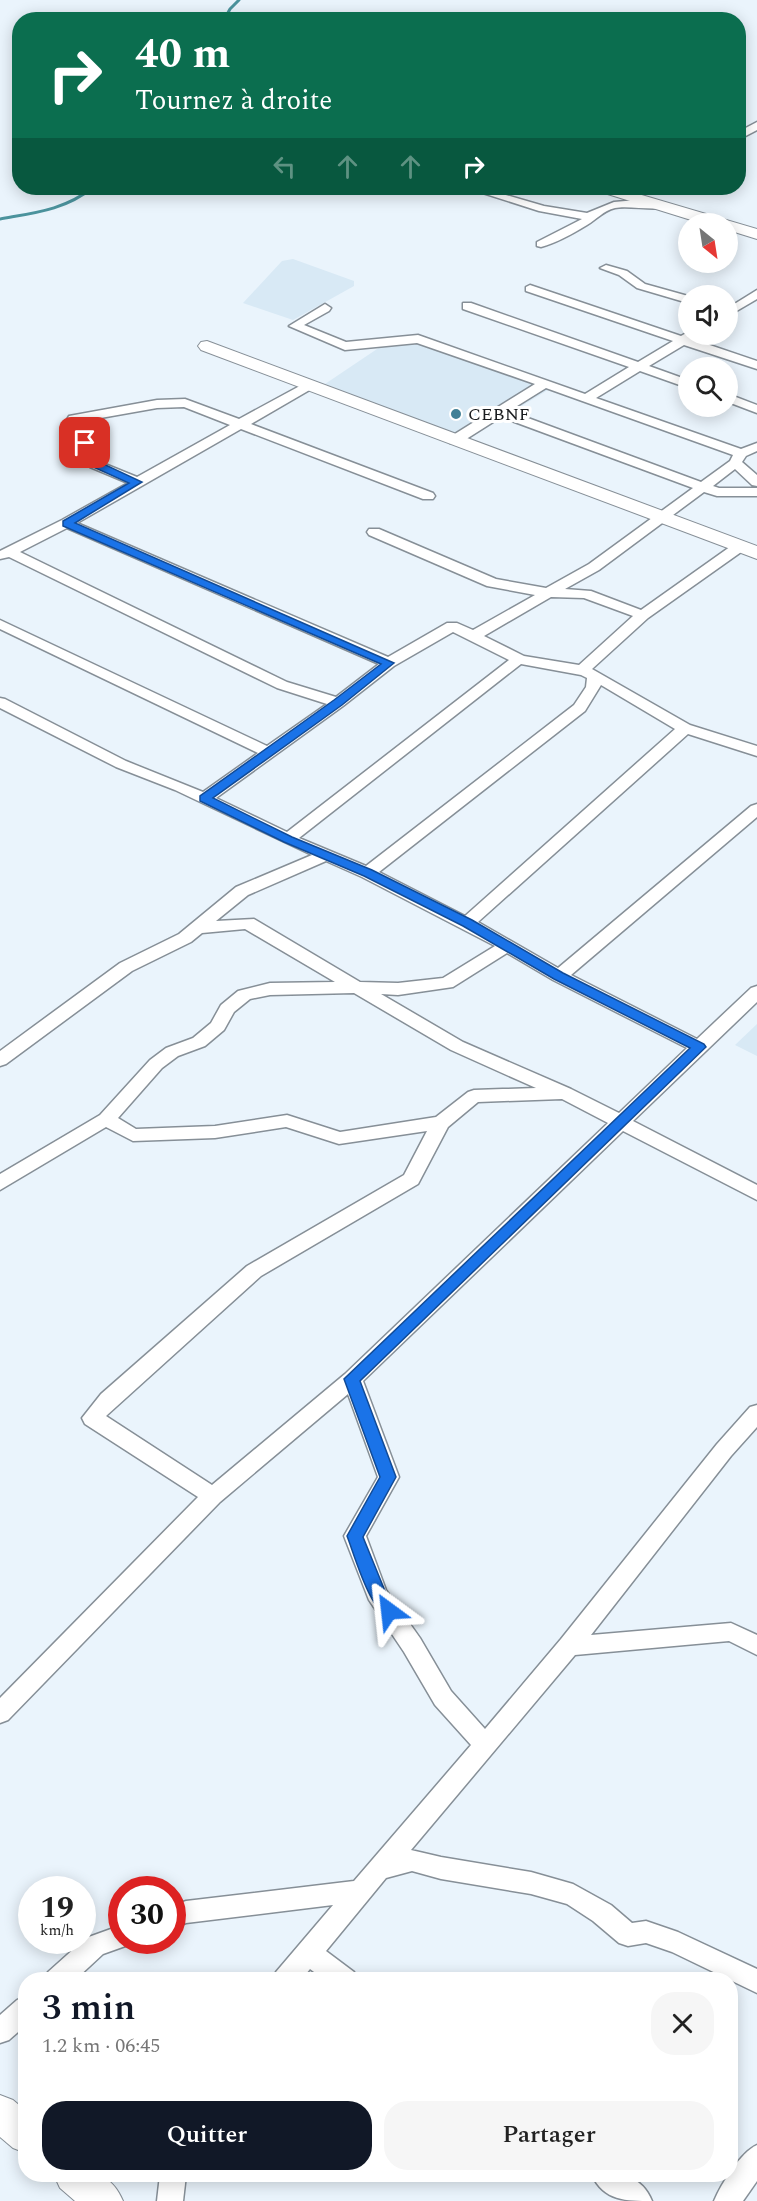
<!DOCTYPE html>
<html lang="fr">
<meta charset="utf-8">
<style>
:root{--surface:#fff;--page:#f6f6f6;--text:#222;--muted:#767676;--accent:#111827}
body{margin:0;font-family:Spectral,serif;background:var(--page);color:var(--text);height:100vh;display:flex;flex-direction:column;font-size:22px;white-space:nowrap}
*{box-sizing:border-box;margin:0}
p{font-size:20px;color:var(--muted)}
.icon{flex:none;width:33px;height:33px;fill:none;stroke:currentColor;stroke-width:2;stroke-linecap:round;stroke-linejoin:round}
.map{position:relative;flex:1;overflow:hidden}
.panel{position:absolute;left:18px;top:1972px;width:720px;height:210px;display:flex;flex-direction:column;background:var(--surface);border-radius:24px;box-shadow:0 3px 15px #0003}
.panel>*{flex:none}
.banner{position:absolute;left:12px;top:12px;width:734px;height:183px;border-radius:24px;box-shadow:0 3px 15px #0003;background:#0b6e4f;color:#fff;overflow:hidden}
.needle{width:39px;rotate:150deg}
.fabs{position:absolute;left:678px;top:213px;display:grid;gap:12px}
.fabs a{display:grid;place-items:center;width:60px;height:60px;border-radius:50%;background:var(--surface);box-shadow:0 3px 15px #0003;font-size:30px}
.speed{position:absolute;left:18px;top:1876px;display:flex;gap:12px;font-size:30px;font-weight:700;text-align:center}
.speed>*{display:grid;place-content:center;width:78px;height:78px;border-radius:50%;background:var(--surface);box-shadow:0 3px 15px #0003;line-height:1}
.speed small{font-size:15px;font-weight:400}
.speed .limit{border:9px solid #d22;background:#fff;color:#111}
.pin{position:absolute;display:grid;place-items:center;width:51px;height:51px;color:#fff;margin:-26px;border-radius:12px;box-shadow:0 3px 9px #0006}
.me{position:absolute;width:66px;margin:-33px;rotate:330deg;stroke-linejoin:round;filter:drop-shadow(0 0 4px #0008)}
.turn{display:flex;align-items:center;gap:21px;height:126px;padding:0 24px;font-size:27px}
.turn .icon{width:78px;height:78px;stroke-width:2.5}
.turn b{display:block;font-size:42px;line-height:51px}
.lanes{display:flex;align-items:center;height:57px;padding:0 24px;background:#0003;justify-content:center;gap:30px;direction:ltr}
.lanes .off{opacity:.35}
.round{display:grid;place-items:center;flex:none;width:63px;height:63px;border-radius:24px;background:var(--page)}
.head{display:flex;align-items:center;justify-content:space-between;height:102px;padding:0 24px}
h1{font-size:36px;font-weight:600;line-height:45px;color:var(--accent)}
.cta{display:flex;gap:12px;margin-top:auto;padding:12px 24px}
.cta a{flex:1;height:69px;border-radius:24px;background:var(--accent);color:#fff;font-size:24px;font-weight:600;line-height:69px;text-align:center}
.cta a+a{background:var(--page);color:var(--text)}
.map>svg:first-child{display:block}
.built{fill:#d8e9f5}
.lines{fill:none;stroke-linecap:round;stroke-linejoin:round}
.stream{stroke:#4b939d;stroke-width:3}
.street-casing{stroke:#868f97;stroke-width:3}
.secondary-casing{stroke:#868f97;stroke-width:2}
.street{fill:#fff;fill-rule:evenodd}
.secondary{fill:#fff;fill-rule:evenodd}
.route{fill:#1a73e8;stroke:#114b97;stroke-width:1.5}
.poi-dot{fill:#428096;stroke:#fff;stroke-width:2}
.labels{text-anchor:middle;stroke-width:6;stroke-linejoin:round;paint-order:stroke}
.far-poi-label{font-size:18px;fill:#191c1f;stroke:#fff;text-anchor:start}
</style>
<div class="map">
<svg width="757" height="2201" viewBox="0 0 757 2201">
<rect width="100%" height="100%" fill="#eaf4fc"/>
<!-- built -->
<g class="built">
<polygon points="293,259 354,281 354,286 293,320 243,303 282,261"/>
<polygon points="413,341 548,390 467,439 325,384 383,345"/>
<polygon points="757,1024 757,1056 735,1045"/>
</g>
<g class="lines">
<!-- stream -->
<g class="stream">
<polyline points="224,20 230,9 239,0"/>
<path d="M0 219C33 213 65 210 92 188"/>
</g>
<defs>
<g id="street">
<polygon points="757,122 757,130 738,140 738,132"/>
<path d="M467 188H482L544 206 587 213 614 202 637 200 660 203 666 206C658 212 629 205 615 208 603 211 597 219 587 225 574 233 556 243 541 247L537 246V242L582 219 539 211Z"/>
<polygon points="606,265 627,271 645,284 688,296 688,303 637,288 619,275 600,268"/>
<path d="M530 285 681 336 688 332V334H697L692 339 757 361V369L684 345 649 366 688 380V388L640 371 596 398 741 449 757 443V451L746 456 742 462 757 475V486L752 485 735 469 713 486 719 488H757V496H717L704 492 599 570 565 589 591 591 641 610 734 544H744L746 547 744 550 648 618 592 669 690 725 757 746V756L688 734 478 922 558 968 751 806 757 804V817L571 975 697 1039 751 988 757 986V1002L633 1121 757 1185V1200L623 1131 363 1381 399 1477 366 1536 386 1590 420 1638 451 1691 485 1729 561 1639 717 1444 750 1407 757 1405V1427L731 1456 591 1635 731 1623 757 1635V1655L729 1641 575 1655 411 1850 441 1857 531 1872 573 1884 611 1905 632 1923 646 1921 678 1932 757 1969V1993L672 1952 646 1943 628 1946 619 1943 593 1921 567 1904 531 1894 441 1879 412 1871 386 1878 326 1951 354 1972 357 1980H325L310 1969 301 1980H273L276 1972 333 1905 186 1923 172 1928V1906L186 1901 354 1881 471 1745 435 1705 404 1652 369 1600 344 1536 378 1477 348 1394 220 1502 8 1720 0 1723V1698L198 1497 85 1424 82 1418 101 1394 247 1266 404 1175 427 1131 339 1144 286 1127 215 1138 133 1141 106 1127 0 1190V1174L100 1115 150 1060 166 1048 193 1038 211 1023 221 1005 238 991 270 983 335 982 245 929 202 933 191 942 132 971 6 1064 0 1066V1051L120 963 179 934 236 887 312 855 175 790 116 767 0 708V698L5 699 126 761 203 792 258 753 0 629V620L267 746 327 704 277 688 9 557 0 559V551L62 520 128 483 90 467 79 445 61 429 69 416 157 400 185 399 239 419 309 381 315 385 313 388 251 424 433 493 435 496 433 499H423L241 429 77 523 388 657 447 623H457L473 630 535 595 487 586 369 535 367 532 369 529H379L496 579 546 588 589 564 693 488 501 417 460 443H450L449 440 450 437 535 384 417 343 345 350 289 326 325 304 331 308 329 311 304 325 346 342 418 335 585 394 629 367 463 309V303H471L638 362 673 341 526 291V287ZM546 388 733 455 730 461 701 482 509 411ZM184 407 230 425 137 477 100 462 90 440 74 428 78 422 157 408ZM67 528 379 664 336 697 287 682 20 552ZM551 597 584 598 633 616 579 665 524 656 484 636ZM453 632 509 660 287 832 216 798 343 706 394 666ZM521 664 581 675 587 678 586 687 574 705 366 866 299 838ZM601 685 675 729 465 916 379 872 585 711ZM326 861 362 877 495 946 443 978 398 983 360 982 254 919 216 921 248 895ZM507 953 553 980 687 1048 619 1113 571 1089 463 1042 381 994 398 995 453 987ZM354 993 451 1050 536 1088 474 1090 468 1092 436 1117 340 1132 287 1115 215 1126 136 1129 118 1118 162 1068 178 1056 205 1046 224 1030 234 1012 250 999 270 995ZM562 1099 608 1123 345 1374 212 1485 106 1416 261 1276 418 1184 448 1127 478 1102Z"/>
<polygon points="757,290 757,299 728,316 728,308"/>
<polygon points="728,394 757,405 757,413 728,402"/>
<polygon points="122,1925 122,1941 132,1941 131,1944 103,1954 75,1980 45,1980 48,1972 86,1938"/>
<polygon points="26,1996 26,2025 9,2040 0,2043 0,2015 17,2000"/>
<path d="M757 2145V2181L743 2201H714C721 2184 741 2152 757 2145Z"/>
<polygon points="160,2175 186,2175 183,2201 157,2201"/>
<path d="M592 2175C618 2175 640 2172 652 2201 626 2201 604 2201 592 2175Z"/>
</g>
<g id="secondary">
<polygon points="596,188 618,188 757,229 757,239 728,230 728,224 704,224 598,191"/>
<polygon points="207,341 757,546 757,559 201,350 198,346 201,342"/>
<polygon points="0,2095 13,2100 26,2111 26,2153 13,2148 0,2137"/>
<path d="M54 2175C86 2175 108 2166 123 2201H75L60 2188Z"/>
</g>
</defs>
<!-- street casing -->
<use href="#street" class="street-casing"/>
<!-- secondary casing -->
<use href="#secondary" class="secondary-casing"/>
<!-- street -->
<use href="#street" class="street"/>
<!-- secondary -->
<use href="#secondary" class="secondary"/>
</g>
<!-- route -->
<path class="route" d="M81 441H88L99 462 142 482 75 523 394 663 342 705 213 798 292 837 372 870 472 920 563 973 704 1044 706 1047 360 1381 396 1477 363 1537 385 1591 397 1611 395 1616C373 1624 354 1553 347 1536L380 1477 344 1379 690 1048 554 979 463 926 364 876 284 842 200 801V796L334 700 381 664 63 526V521L129 483 91 466 80 443Z"/>
<!-- markers -->
<circle class="poi-dot" cx="456" cy="414" r="6"/>
<g class="labels">
<!-- far-poi labels -->
<g class="far-poi-label">
<text x="468" y="420">CEBNF</text>
</g>
</g>
</svg>
<div class="fabs">
<a><svg class="needle" viewBox="-14 -14 28 28"><path d="M0-13l5 13h-10z" fill="#e53935"/><path d="M0 13l5-13h-10z" fill="#767676"/></svg></a>
<a><svg class="icon" aria-label="sound" viewBox="0 0 24 24"><path d="M4 9h4l5-4v14l-5-4H4zM17 9q2 3 0 6"/></svg></a>
<a><svg class="icon" aria-label="search" viewBox="0 0 24 24"><circle cx="10" cy="10" r="6"/><path d="M15 15l6 6"/></svg></a>
</div>
<div class="speed"><div>19<small>km/h</small></div><div class="limit">30</div></div>
<div class="pin" style="left:85px;top:443px;background:#d93025"><svg class="icon" aria-label="arrive" viewBox="0 0 24 24"><path d="M6 21V4h12l-3 4 3 4H6"/></svg></div>
<svg class="me" style="left:389px;top:1611px" viewBox="-20 -20 40 40"><path d="M0-17L14 15 0 8-14 15z" fill="#1a73e8" stroke="#fff" stroke-width="4"/></svg>
<div class="banner">
<div class="turn"><svg class="icon" aria-label="right" viewBox="0 0 24 24"><path d="M7 20v-9h11M14 6l5 5-5 5"/></svg><div><b>40 m</b>Tournez à droite</div></div>
<div class="lanes"><svg class="icon off" aria-label="left" viewBox="0 0 24 24"><path d="M17 20v-9H6M10 6l-5 5 5 5"/></svg><svg class="icon off" aria-label="ahead" viewBox="0 0 24 24"><path d="M12 20V5M6 11l6-6 6 6"/></svg><svg class="icon off" aria-label="ahead" viewBox="0 0 24 24"><path d="M12 20V5M6 11l6-6 6 6"/></svg><svg class="icon" aria-label="right" viewBox="0 0 24 24"><path d="M7 20v-9h11M14 6l5 5-5 5"/></svg></div>
</div>
<section class="panel">
<div class="head"><div><h1>3 min</h1><p>1.2 km · 06:45</p></div><a class="round"><svg class="icon" aria-label="close" viewBox="0 0 24 24"><path d="M6 6l12 12M18 6L6 18"/></svg></a></div>
<div class="cta"><a>Quitter</a><a>Partager</a></div>
</section>
</div>
